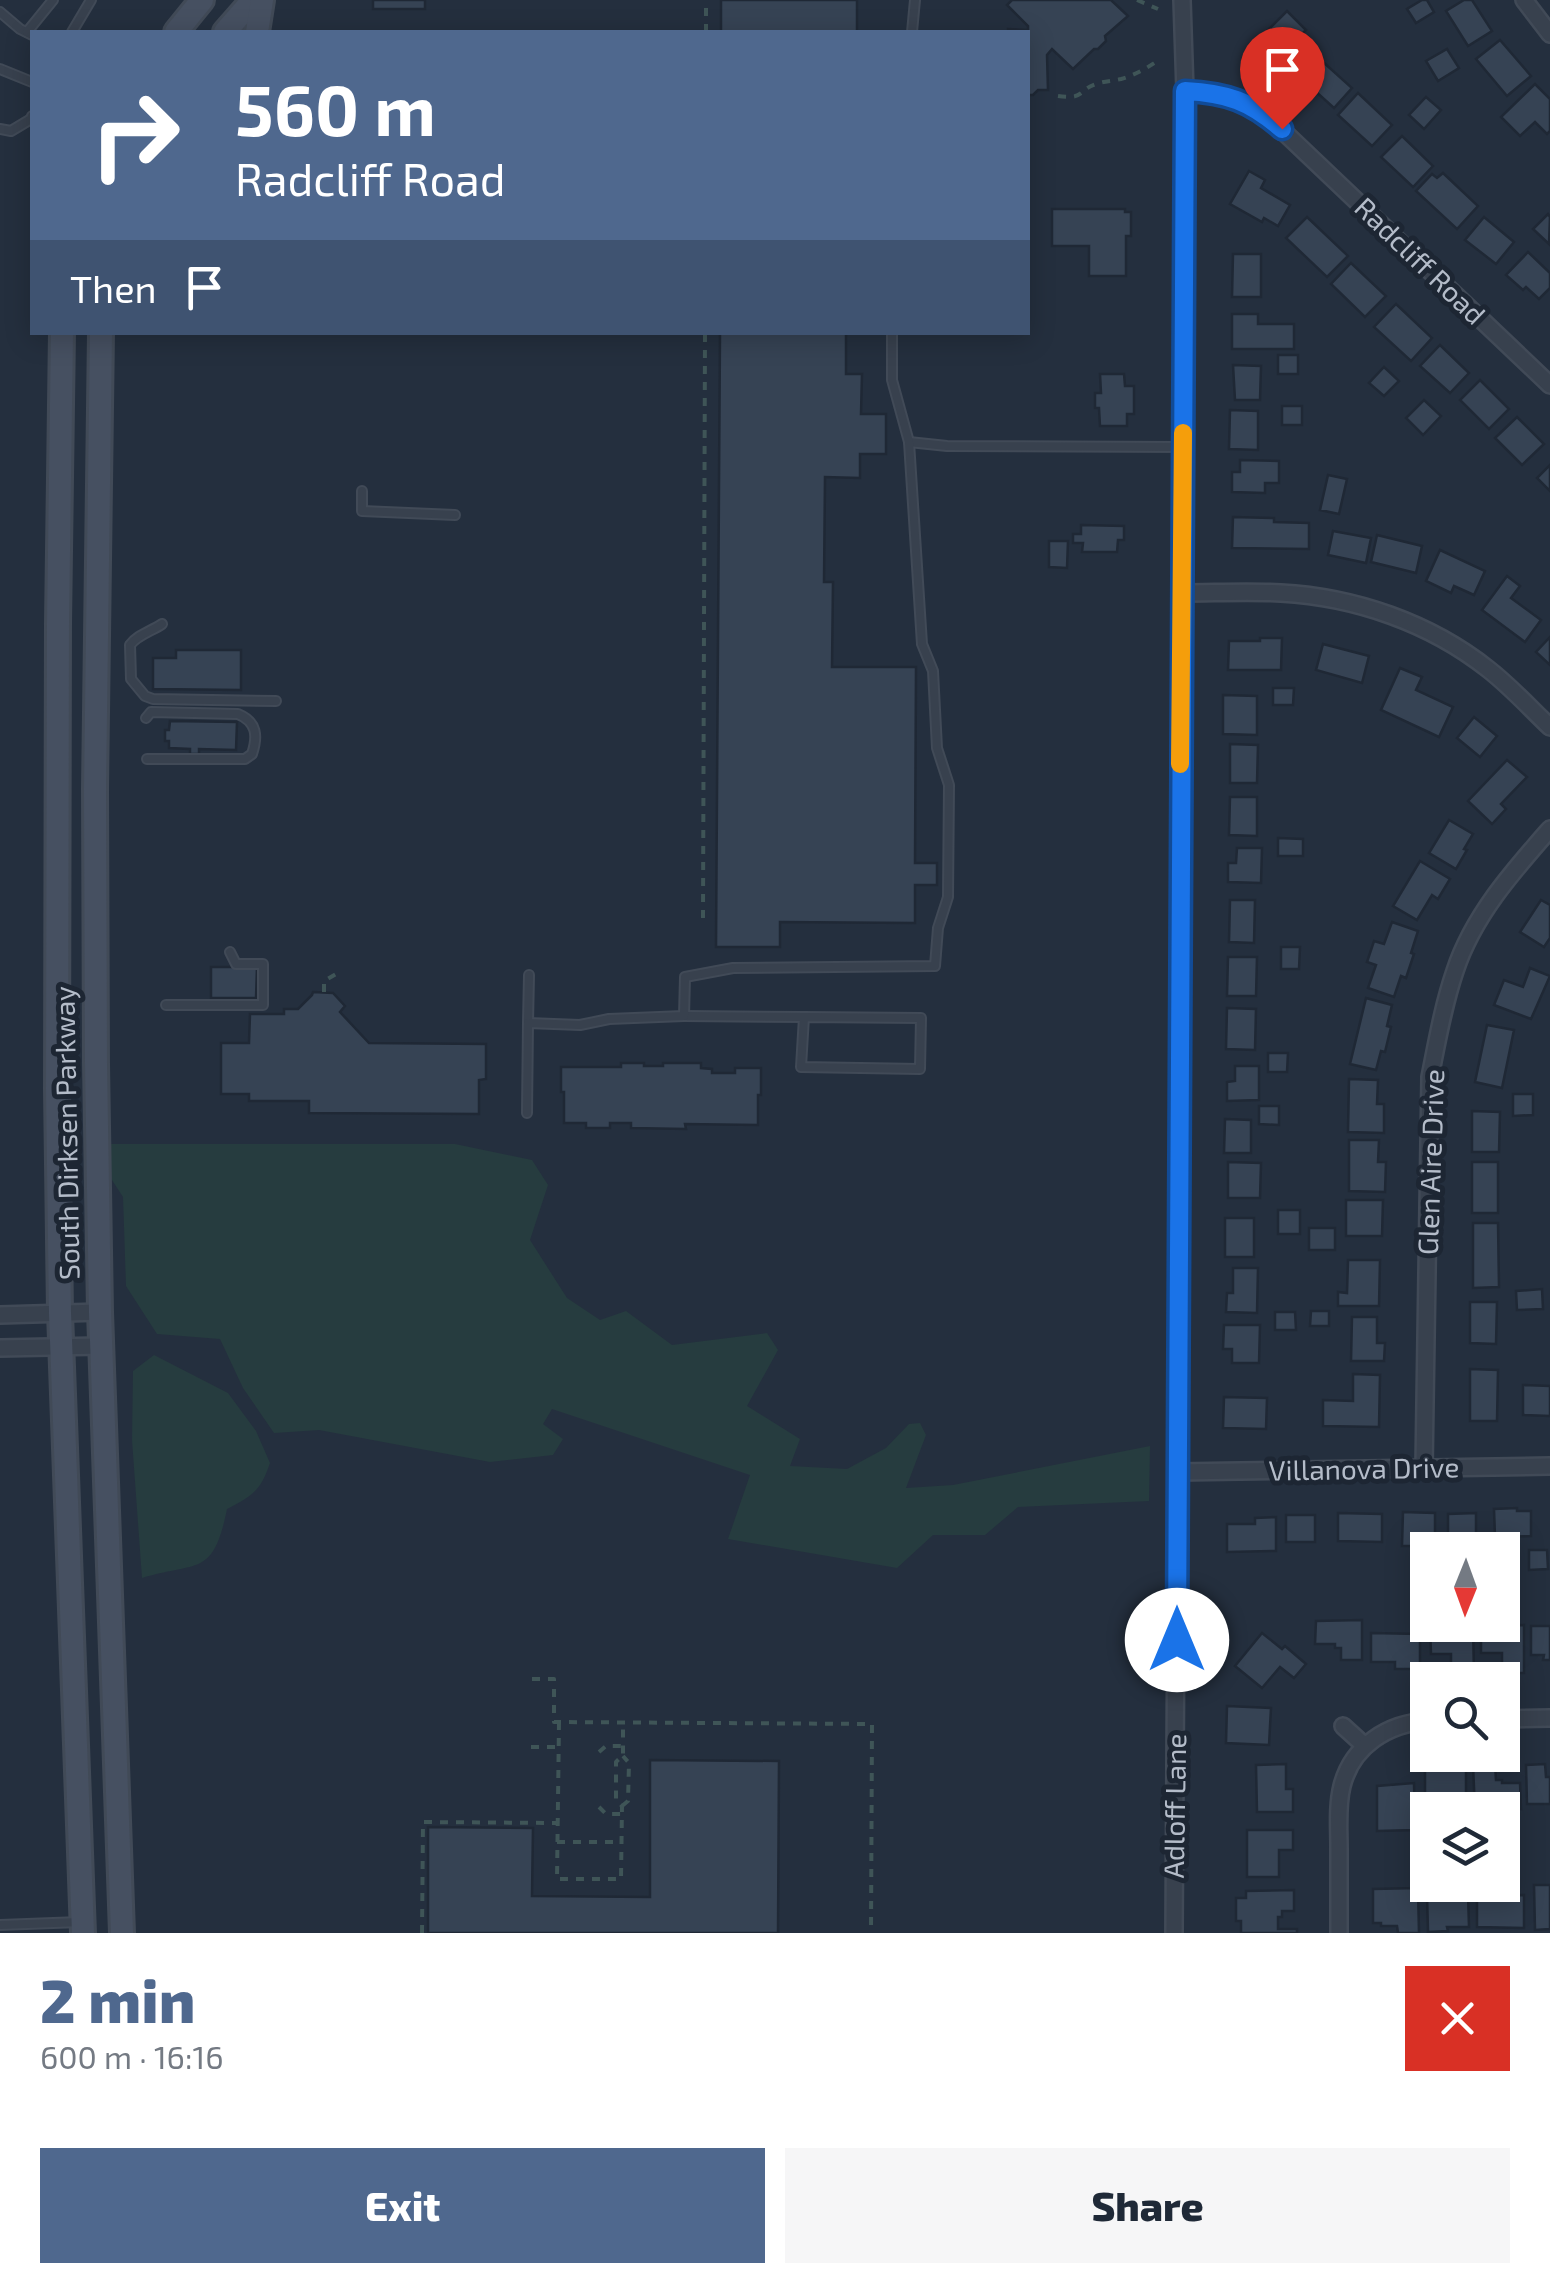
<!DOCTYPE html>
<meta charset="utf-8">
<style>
:root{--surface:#fff;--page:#f6f6f7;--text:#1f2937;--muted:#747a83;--accent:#4f688e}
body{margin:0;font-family:"Exo 2",sans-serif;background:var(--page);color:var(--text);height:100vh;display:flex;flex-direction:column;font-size:38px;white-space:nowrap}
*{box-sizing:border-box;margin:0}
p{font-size:32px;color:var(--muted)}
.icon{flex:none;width:55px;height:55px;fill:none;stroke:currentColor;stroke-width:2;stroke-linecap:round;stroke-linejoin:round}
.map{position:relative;height:1933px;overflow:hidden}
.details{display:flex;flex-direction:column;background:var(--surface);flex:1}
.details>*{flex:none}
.top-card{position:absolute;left:30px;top:30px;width:1000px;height:305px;border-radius:0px;box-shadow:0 5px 25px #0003;background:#4f688e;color:#fff;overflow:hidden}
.needle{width:65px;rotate:181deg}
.controls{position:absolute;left:1410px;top:1532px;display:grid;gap:20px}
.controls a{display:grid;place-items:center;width:110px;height:110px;border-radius:0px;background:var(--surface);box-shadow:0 5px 25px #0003;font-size:50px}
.pin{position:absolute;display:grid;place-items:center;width:85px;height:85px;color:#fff;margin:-102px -42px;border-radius:50% 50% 50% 0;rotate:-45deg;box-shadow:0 0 10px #0007}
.pin .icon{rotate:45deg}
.me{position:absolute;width:110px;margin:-55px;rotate:0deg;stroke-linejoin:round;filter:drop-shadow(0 0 8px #0008)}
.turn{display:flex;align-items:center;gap:35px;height:210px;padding:0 40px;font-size:45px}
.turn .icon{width:130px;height:130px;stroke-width:2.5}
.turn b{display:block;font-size:70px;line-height:85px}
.then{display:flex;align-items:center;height:95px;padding:0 40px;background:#0003;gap:20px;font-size:38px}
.round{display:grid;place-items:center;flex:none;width:105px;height:105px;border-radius:0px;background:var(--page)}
.headline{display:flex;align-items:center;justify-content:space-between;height:170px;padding:0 40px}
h1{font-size:60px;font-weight:800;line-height:75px;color:var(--accent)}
.cta{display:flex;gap:20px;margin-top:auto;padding:20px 40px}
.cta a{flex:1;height:115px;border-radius:0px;background:var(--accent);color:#fff;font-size:40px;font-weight:800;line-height:115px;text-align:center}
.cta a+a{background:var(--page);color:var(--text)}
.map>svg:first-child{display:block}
.green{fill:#263c3f}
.building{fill:#364354;stroke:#1f2835;stroke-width:2.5}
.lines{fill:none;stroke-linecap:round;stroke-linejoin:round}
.lane-casing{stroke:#414a57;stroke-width:12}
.street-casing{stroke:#414a57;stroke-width:20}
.secondary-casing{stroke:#414a57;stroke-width:28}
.path{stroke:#3f5557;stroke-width:4;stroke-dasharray:8 8;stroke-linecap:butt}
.lane{stroke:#38414e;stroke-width:8}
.street{stroke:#38414e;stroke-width:15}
.secondary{stroke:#465061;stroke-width:22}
.route-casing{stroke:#114b97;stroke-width:25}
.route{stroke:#1a73e8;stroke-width:18}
.slow{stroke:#f59e0b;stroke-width:18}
.labels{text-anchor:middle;stroke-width:10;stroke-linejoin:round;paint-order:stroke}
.street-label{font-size:28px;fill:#b4bcc9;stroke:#1d2633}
</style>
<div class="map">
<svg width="1550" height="1933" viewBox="0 0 1550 1933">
<rect width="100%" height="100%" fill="#242f3e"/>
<!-- green -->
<g class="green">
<polygon points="110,1144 455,1144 532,1160 548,1185 530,1240 567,1298 600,1320 626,1311 672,1345 767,1333 778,1350 747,1406 800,1439 790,1466 847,1469 886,1448 909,1424 920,1423 926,1435 906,1488 953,1485 1150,1446 1149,1501 1018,1507 985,1535 933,1535 897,1568 728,1539 750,1475 552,1409 543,1424 563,1439 553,1455 490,1462 319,1430 274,1433 243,1388 220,1339 157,1334 126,1286 123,1197 110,1177"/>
<path d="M154 1355 228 1393 256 1431 270 1463C261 1490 253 1496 227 1509 213 1578 198 1561 142 1578L132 1440 133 1371Z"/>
</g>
<!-- building -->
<g class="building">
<rect x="373" y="0" width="52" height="9"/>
<rect x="721" y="0" width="136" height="32"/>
<polygon points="1012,0 1111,0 1128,16 1105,36 1106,41 1098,49 1094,49 1073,69 1052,49 1047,55 1048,90 1038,90 1033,95 1028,95 1028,32 1008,32 1008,29 1028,30 1028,26 1007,5"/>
<polygon points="1422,0 1427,0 1434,12 1416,23 1407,9"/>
<polygon points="1464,0 1472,0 1492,31 1468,46 1446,11"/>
<polygon points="1287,11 1306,30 1296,40 1311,55 1295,72 1260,38"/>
<polygon points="1500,40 1531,76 1507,96 1476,59"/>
<polygon points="1447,49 1459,68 1438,81 1426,61"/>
<polygon points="1322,61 1352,88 1334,108 1304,81"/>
<polygon points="1535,84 1550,99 1550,131 1547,134 1535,122 1520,136 1501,117"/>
<polygon points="1358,93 1392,125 1372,146 1338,115"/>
<polygon points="1426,97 1441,110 1424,129 1409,115"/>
<polygon points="1402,136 1433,166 1413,187 1381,157"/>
<polygon points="1249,171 1265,180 1261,188 1290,205 1278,226 1264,218 1262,222 1230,204"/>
<polygon points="1443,173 1478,206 1457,229 1416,191 1432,174 1437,178"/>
<polygon points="1052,209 1125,209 1125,212 1131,212 1131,236 1126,236 1126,276 1089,276 1089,246 1052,246"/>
<polygon points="1548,214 1550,217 1549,244 1533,229"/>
<polygon points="1307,217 1348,256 1327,277 1286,238"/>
<polygon points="1484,217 1514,242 1496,264 1465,240"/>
<polygon points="1528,252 1550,273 1550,288 1539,299 1526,287 1523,290 1506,275"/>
<polygon points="1233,254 1261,254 1261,297 1232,297"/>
<polygon points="1351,263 1386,296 1365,317 1331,284"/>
<polygon points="1396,304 1432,338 1411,361 1374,327"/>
<polygon points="1232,314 1258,314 1258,324 1294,324 1294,349 1232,349"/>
<polygon points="720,332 846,332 846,374 862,374 861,414 886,414 886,454 860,454 860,478 825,477 824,582 833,582 832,667 916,667 915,863 937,863 937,885 915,885 915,923 780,922 780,947 716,947"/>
<polygon points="1440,345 1469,373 1450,393 1420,366"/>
<rect x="1278" y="355" width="20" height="19"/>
<polygon points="1233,365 1261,366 1260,400 1235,400"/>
<polygon points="1384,367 1399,381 1384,396 1369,383"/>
<polygon points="1100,374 1124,374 1125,386 1134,386 1134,414 1127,414 1127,426 1100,426 1099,408 1095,408 1095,393 1101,393"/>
<polygon points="1480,380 1509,409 1489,429 1460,400"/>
<polygon points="1424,400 1441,416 1423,435 1406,418"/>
<rect x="1282" y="406" width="20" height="19"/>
<polygon points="1230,410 1258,411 1258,450 1229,449"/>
<polygon points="1517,417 1544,444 1522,465 1495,438"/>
<polygon points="1240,460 1279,461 1279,483 1265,483 1265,493 1232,492 1232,472 1240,472"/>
<polygon points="1550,465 1550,491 1537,478"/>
<polygon points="1328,475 1347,479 1339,514 1320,510"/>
<polygon points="1233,517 1274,518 1274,522 1309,523 1309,549 1232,548"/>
<polygon points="1081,525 1124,526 1124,540 1118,540 1117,552 1082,552 1083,543 1073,543 1073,534 1081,534"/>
<polygon points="1333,531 1371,538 1366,563 1328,555"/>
<polygon points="1377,535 1422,546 1416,573 1371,562"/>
<polygon points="1049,541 1068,541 1067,568 1049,567"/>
<polygon points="1440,550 1485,571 1474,595 1454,586 1451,593 1426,581"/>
<polygon points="1507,576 1520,586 1511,598 1541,620 1525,642 1482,610"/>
<polygon points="1550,637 1550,665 1536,652"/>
<polygon points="1260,638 1282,638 1281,670 1228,670 1229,641 1260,641"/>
<polygon points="1323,644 1369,656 1362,683 1316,670"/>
<polygon points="176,650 241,650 241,690 153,689 153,658 176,658"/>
<polygon points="1400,668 1422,677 1416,690 1453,707 1439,737 1381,710"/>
<polygon points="1273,688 1294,688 1293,705 1273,705"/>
<polygon points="1223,695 1257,696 1257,735 1223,734"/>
<polygon points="1474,717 1497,736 1480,757 1457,738"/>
<polygon points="170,721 237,722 236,750 199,749 199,754 190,754 190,749 169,748 169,741 165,741 165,730 169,730"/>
<polygon points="1230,744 1258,745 1257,783 1230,783"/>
<polygon points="1507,760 1527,777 1501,804 1506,809 1492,824 1468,801"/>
<polygon points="1230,797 1257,797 1257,836 1229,835"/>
<polygon points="1449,820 1473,834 1464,849 1467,850 1456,869 1429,853"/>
<polygon points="1278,838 1303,839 1303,856 1278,856"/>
<polygon points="1237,848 1262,848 1261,883 1228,882 1228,863 1236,863"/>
<polygon points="1420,861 1450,879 1438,899 1432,895 1417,920 1393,906"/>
<polygon points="1230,900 1255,900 1254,943 1229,942"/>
<polygon points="1541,900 1550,905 1550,938 1544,947 1520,932"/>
<polygon points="1392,922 1418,931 1411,953 1414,954 1406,978 1401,976 1394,997 1368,988 1376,965 1367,962 1374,941 1384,944"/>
<polygon points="1281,947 1300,947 1299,969 1281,969"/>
<polygon points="1228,957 1257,957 1256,996 1227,996"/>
<polygon points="211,967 257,967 256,998 211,998"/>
<polygon points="1530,968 1550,976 1531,1019 1494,1005 1504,980 1523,987"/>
<polygon points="313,992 333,993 345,1006 340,1012 369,1043 486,1044 486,1079 479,1080 479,1114 309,1113 309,1101 249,1101 249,1094 221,1094 221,1043 249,1043 250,1014 284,1014 284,1009 298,1009 312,995"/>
<polygon points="1366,998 1392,1005 1387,1026 1391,1027 1385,1052 1381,1051 1376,1070 1350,1064"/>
<polygon points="1227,1008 1256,1009 1255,1050 1226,1049"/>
<polygon points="1487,1025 1514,1030 1502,1088 1475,1082"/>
<polygon points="1268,1053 1288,1053 1287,1072 1268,1072"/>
<polygon points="621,1063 644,1063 644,1066 663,1066 663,1063 701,1063 701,1068 712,1069 712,1073 735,1073 735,1068 761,1068 761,1095 758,1095 758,1125 685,1124 686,1129 631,1128 631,1123 610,1123 610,1128 586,1128 586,1123 564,1123 564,1092 561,1092 561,1067 621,1067"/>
<polygon points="1235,1066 1259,1066 1259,1100 1227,1101 1227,1082 1235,1081"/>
<polygon points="1349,1079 1378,1080 1377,1104 1384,1104 1384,1133 1348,1132"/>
<polygon points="1513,1094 1533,1094 1533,1115 1513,1116"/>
<polygon points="1259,1106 1279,1106 1279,1125 1259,1124"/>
<polygon points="1472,1111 1500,1112 1499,1152 1472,1152"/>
<polygon points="1225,1119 1251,1120 1251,1153 1224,1153"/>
<polygon points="1349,1140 1379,1140 1378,1162 1386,1162 1385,1192 1349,1191"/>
<polygon points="1228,1162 1261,1163 1260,1198 1228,1198"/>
<rect x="1472" y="1162" width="26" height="51"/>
<polygon points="1346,1200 1383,1200 1382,1236 1346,1236"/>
<rect x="1278" y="1210" width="22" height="24"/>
<rect x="1225" y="1218" width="29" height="39"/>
<polygon points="1473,1223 1498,1223 1499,1287 1473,1288"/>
<rect x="1309" y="1228" width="26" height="22"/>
<polygon points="1348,1260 1380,1260 1379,1306 1338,1306 1338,1292 1347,1293"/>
<polygon points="1233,1268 1258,1268 1257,1313 1226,1312 1227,1293 1233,1293"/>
<polygon points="1542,1289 1543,1309 1517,1310 1516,1291"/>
<polygon points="1470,1302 1497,1302 1496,1344 1470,1343"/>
<polygon points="1311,1311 1329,1311 1329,1326 1310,1326"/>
<polygon points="1275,1312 1295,1312 1296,1330 1275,1330"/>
<polygon points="1352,1317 1377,1317 1377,1343 1385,1343 1384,1361 1351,1361"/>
<polygon points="1224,1325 1260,1325 1259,1363 1232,1363 1232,1349 1223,1349"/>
<polygon points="1470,1369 1498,1370 1497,1421 1470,1421"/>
<polygon points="1353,1374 1380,1375 1379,1427 1323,1426 1323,1400 1353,1401"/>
<polygon points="1523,1385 1550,1386 1550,1416 1523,1415"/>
<polygon points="1224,1397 1267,1398 1266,1429 1223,1428"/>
<polygon points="1517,1508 1517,1511 1531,1511 1531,1536 1495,1537 1494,1509"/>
<polygon points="1403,1512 1435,1513 1435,1546 1402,1546"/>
<polygon points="1338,1513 1382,1514 1382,1542 1338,1541"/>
<polygon points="1476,1513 1476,1538 1448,1539 1448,1514"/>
<rect x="1286" y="1515" width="29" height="27"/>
<polygon points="1276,1517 1276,1551 1227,1552 1227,1524 1255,1524 1255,1518"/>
<polygon points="1529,1550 1547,1550 1548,1569 1529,1570"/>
<polygon points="1362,1620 1362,1660 1341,1660 1341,1648 1335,1648 1335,1644 1315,1644 1316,1621"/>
<polygon points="1473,1625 1474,1674 1451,1675 1451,1654 1431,1654 1430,1626"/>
<polygon points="1524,1625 1524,1673 1502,1673 1502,1653 1481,1653 1481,1626"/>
<polygon points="1531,1626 1550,1626 1550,1660 1543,1660 1544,1655 1531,1655"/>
<polygon points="1262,1633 1282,1649 1285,1646 1306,1664 1294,1678 1280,1667 1262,1688 1235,1666"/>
<polygon points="1371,1633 1420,1634 1420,1669 1395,1669 1395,1662 1371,1662"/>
<polygon points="1227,1706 1271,1708 1269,1745 1226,1743"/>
<polygon points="650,1760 779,1761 778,1933 428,1933 428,1827 533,1828 532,1896 650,1897"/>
<polygon points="1286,1764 1286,1789 1293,1789 1293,1812 1257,1812 1256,1765"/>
<polygon points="1495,1764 1496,1780 1502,1780 1502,1783 1520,1783 1521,1809 1475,1810 1473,1765"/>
<polygon points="1545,1764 1546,1777 1550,1777 1550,1804 1527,1804 1526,1765"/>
<polygon points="1425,1767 1446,1767 1446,1770 1466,1770 1466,1810 1428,1810 1428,1815 1425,1815"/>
<polygon points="1414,1783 1415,1830 1377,1831 1377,1786"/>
<polygon points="1247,1830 1293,1830 1293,1850 1279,1850 1279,1877 1247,1877"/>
<polygon points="1534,1885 1550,1885 1550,1929 1535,1930"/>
<polygon points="1418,1888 1419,1933 1398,1933 1397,1926 1381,1926 1381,1923 1373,1923 1373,1889"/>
<polygon points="1294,1890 1294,1911 1282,1911 1282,1917 1278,1917 1278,1929 1297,1929 1297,1933 1241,1933 1241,1921 1236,1921 1236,1898 1246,1898 1246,1891"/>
<polygon points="1468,1893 1469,1927 1447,1927 1448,1931 1428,1932 1427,1894"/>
<polygon points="1524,1895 1524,1928 1477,1927 1477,1896"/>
</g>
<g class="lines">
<defs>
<g id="lane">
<polyline points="0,12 20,29 32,35"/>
<polyline points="27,32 53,0"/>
<polyline points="72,32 91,0"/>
<polyline points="912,32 915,0"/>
<polyline points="0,69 32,82"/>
<polyline points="0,129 11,131 31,119 32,116"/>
<polyline points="909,442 947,446 1183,447"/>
<polyline points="362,491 362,511 455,515"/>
<path d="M162 624C152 631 137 635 130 645L131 679 145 696 153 699 276 701"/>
<path d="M146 718 151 712 238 714C257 722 258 736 252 754L245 759H147"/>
<polyline points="166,1005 263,1005 263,964 236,964 230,952"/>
<polyline points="684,1016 804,1017 801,1067 920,1069 921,1018 804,1017"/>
<polyline points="528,1023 529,975"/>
<polyline points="527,1113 528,1023 580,1025 609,1019 684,1016 685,977 733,968 935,966 938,928 948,897 949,785 937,748 933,671 922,644 909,442 892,380 892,332"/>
<polyline points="0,1925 80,1922"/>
</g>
<g id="street">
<polyline points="1524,0 1550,34"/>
<path d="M1185 91C1214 92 1238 97 1264 113L1550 385"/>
<path d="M1181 593C1214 593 1248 591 1281 593 1355 597 1430 623 1488 669 1510 686 1530 708 1550 727"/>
<polyline points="0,1315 100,1312"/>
<polyline points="0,1348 101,1346"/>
<path d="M1424 1468 1430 1077C1437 1042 1443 1006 1455 971 1473 916 1513 871 1550 829"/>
<polyline points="1178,1472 1550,1466"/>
<polyline points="1502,1719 1550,1718"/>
<polyline points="1343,1726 1365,1746"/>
<polyline points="1174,1933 1185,91 1182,0"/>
<path d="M1339 1933C1339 1905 1339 1876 1339 1848 1339 1828 1337 1806 1342 1786 1352 1746 1388 1723 1428 1721"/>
</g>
<g id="secondary">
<polyline points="176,32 202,0"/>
<polyline points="225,32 253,0"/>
<polyline points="257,32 262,0"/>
<polyline points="62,332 58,624 57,1089 60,1313 83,1933"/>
<polyline points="101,332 95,789 96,1063 100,1312 122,1933"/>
</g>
</defs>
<!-- lane casing -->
<use href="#lane" class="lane-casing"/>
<!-- street casing -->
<use href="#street" class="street-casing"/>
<!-- secondary casing -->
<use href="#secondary" class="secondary-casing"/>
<!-- path -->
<g class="path">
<polyline points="1137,0 1158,9"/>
<polyline points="706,32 706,0"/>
<path d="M1058 96C1085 100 1078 90 1096 84 1104 81 1113 81 1121 79 1135 75 1147 68 1159 60"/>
<polyline points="703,918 705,332"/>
<polyline points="324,992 324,981 341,971"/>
<polyline points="532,1679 554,1679 554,1722 872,1724 871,1933"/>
<polyline points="559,1722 557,1879 621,1879 622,1806 616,1800 616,1762 623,1755 623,1725"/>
<polyline points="531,1747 556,1747"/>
<polyline points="599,1752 606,1746 622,1746"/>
<polyline points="622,1806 628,1801 629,1763 623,1756"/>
<polyline points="599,1807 606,1814 622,1814"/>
<polyline points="557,1842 622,1842"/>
<polyline points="422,1933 423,1822 557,1823"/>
</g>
<!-- lane -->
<use href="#lane" class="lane"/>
<!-- street -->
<use href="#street" class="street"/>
<!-- secondary -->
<use href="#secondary" class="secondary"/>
</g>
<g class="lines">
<defs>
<path id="route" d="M1177 1640 1185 91C1227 93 1250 101 1282 129"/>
</defs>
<!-- route casing -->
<use href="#route" class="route-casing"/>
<!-- route -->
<use href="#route" class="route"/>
<!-- slow -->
<polyline class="slow" points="1180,764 1183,433"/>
</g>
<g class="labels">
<!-- street labels -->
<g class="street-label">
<text transform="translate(1420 261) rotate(44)" y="10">Radcliff Road</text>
<text transform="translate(67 1133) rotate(-91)" y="10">South Dirksen Parkway</text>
<text transform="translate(1431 1162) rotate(-88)" y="10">Glen Aire Drive</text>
<text transform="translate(1364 1469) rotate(-1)" y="10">Villanova Drive</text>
<text transform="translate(1175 1806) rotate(-89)" y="10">Adloff Lane</text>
</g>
</g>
</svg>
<div class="controls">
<a><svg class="needle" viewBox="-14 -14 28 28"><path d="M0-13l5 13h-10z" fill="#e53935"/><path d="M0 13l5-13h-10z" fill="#747a83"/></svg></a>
<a><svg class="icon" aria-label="search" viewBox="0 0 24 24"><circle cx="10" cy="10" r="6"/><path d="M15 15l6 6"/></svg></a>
<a><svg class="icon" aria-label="layers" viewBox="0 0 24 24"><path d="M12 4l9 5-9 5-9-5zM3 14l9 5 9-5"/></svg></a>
</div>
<div class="pin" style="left:1282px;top:129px;background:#d93025"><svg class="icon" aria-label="arrive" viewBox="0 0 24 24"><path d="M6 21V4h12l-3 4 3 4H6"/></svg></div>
<svg class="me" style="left:1177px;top:1640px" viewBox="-20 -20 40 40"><circle r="19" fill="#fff"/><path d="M0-13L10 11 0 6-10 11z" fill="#1a73e8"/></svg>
<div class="top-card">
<div class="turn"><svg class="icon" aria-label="right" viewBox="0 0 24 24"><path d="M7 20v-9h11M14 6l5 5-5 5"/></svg><div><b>560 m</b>Radcliff Road</div></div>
<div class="then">Then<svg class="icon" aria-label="arrive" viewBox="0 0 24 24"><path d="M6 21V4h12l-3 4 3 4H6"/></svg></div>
</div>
</div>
<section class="details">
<div class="headline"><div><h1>2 min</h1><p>600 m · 16:16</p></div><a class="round" style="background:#d93025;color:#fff"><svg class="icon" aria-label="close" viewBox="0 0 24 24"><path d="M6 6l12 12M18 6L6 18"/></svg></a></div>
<div class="cta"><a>Exit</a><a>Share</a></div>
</section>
